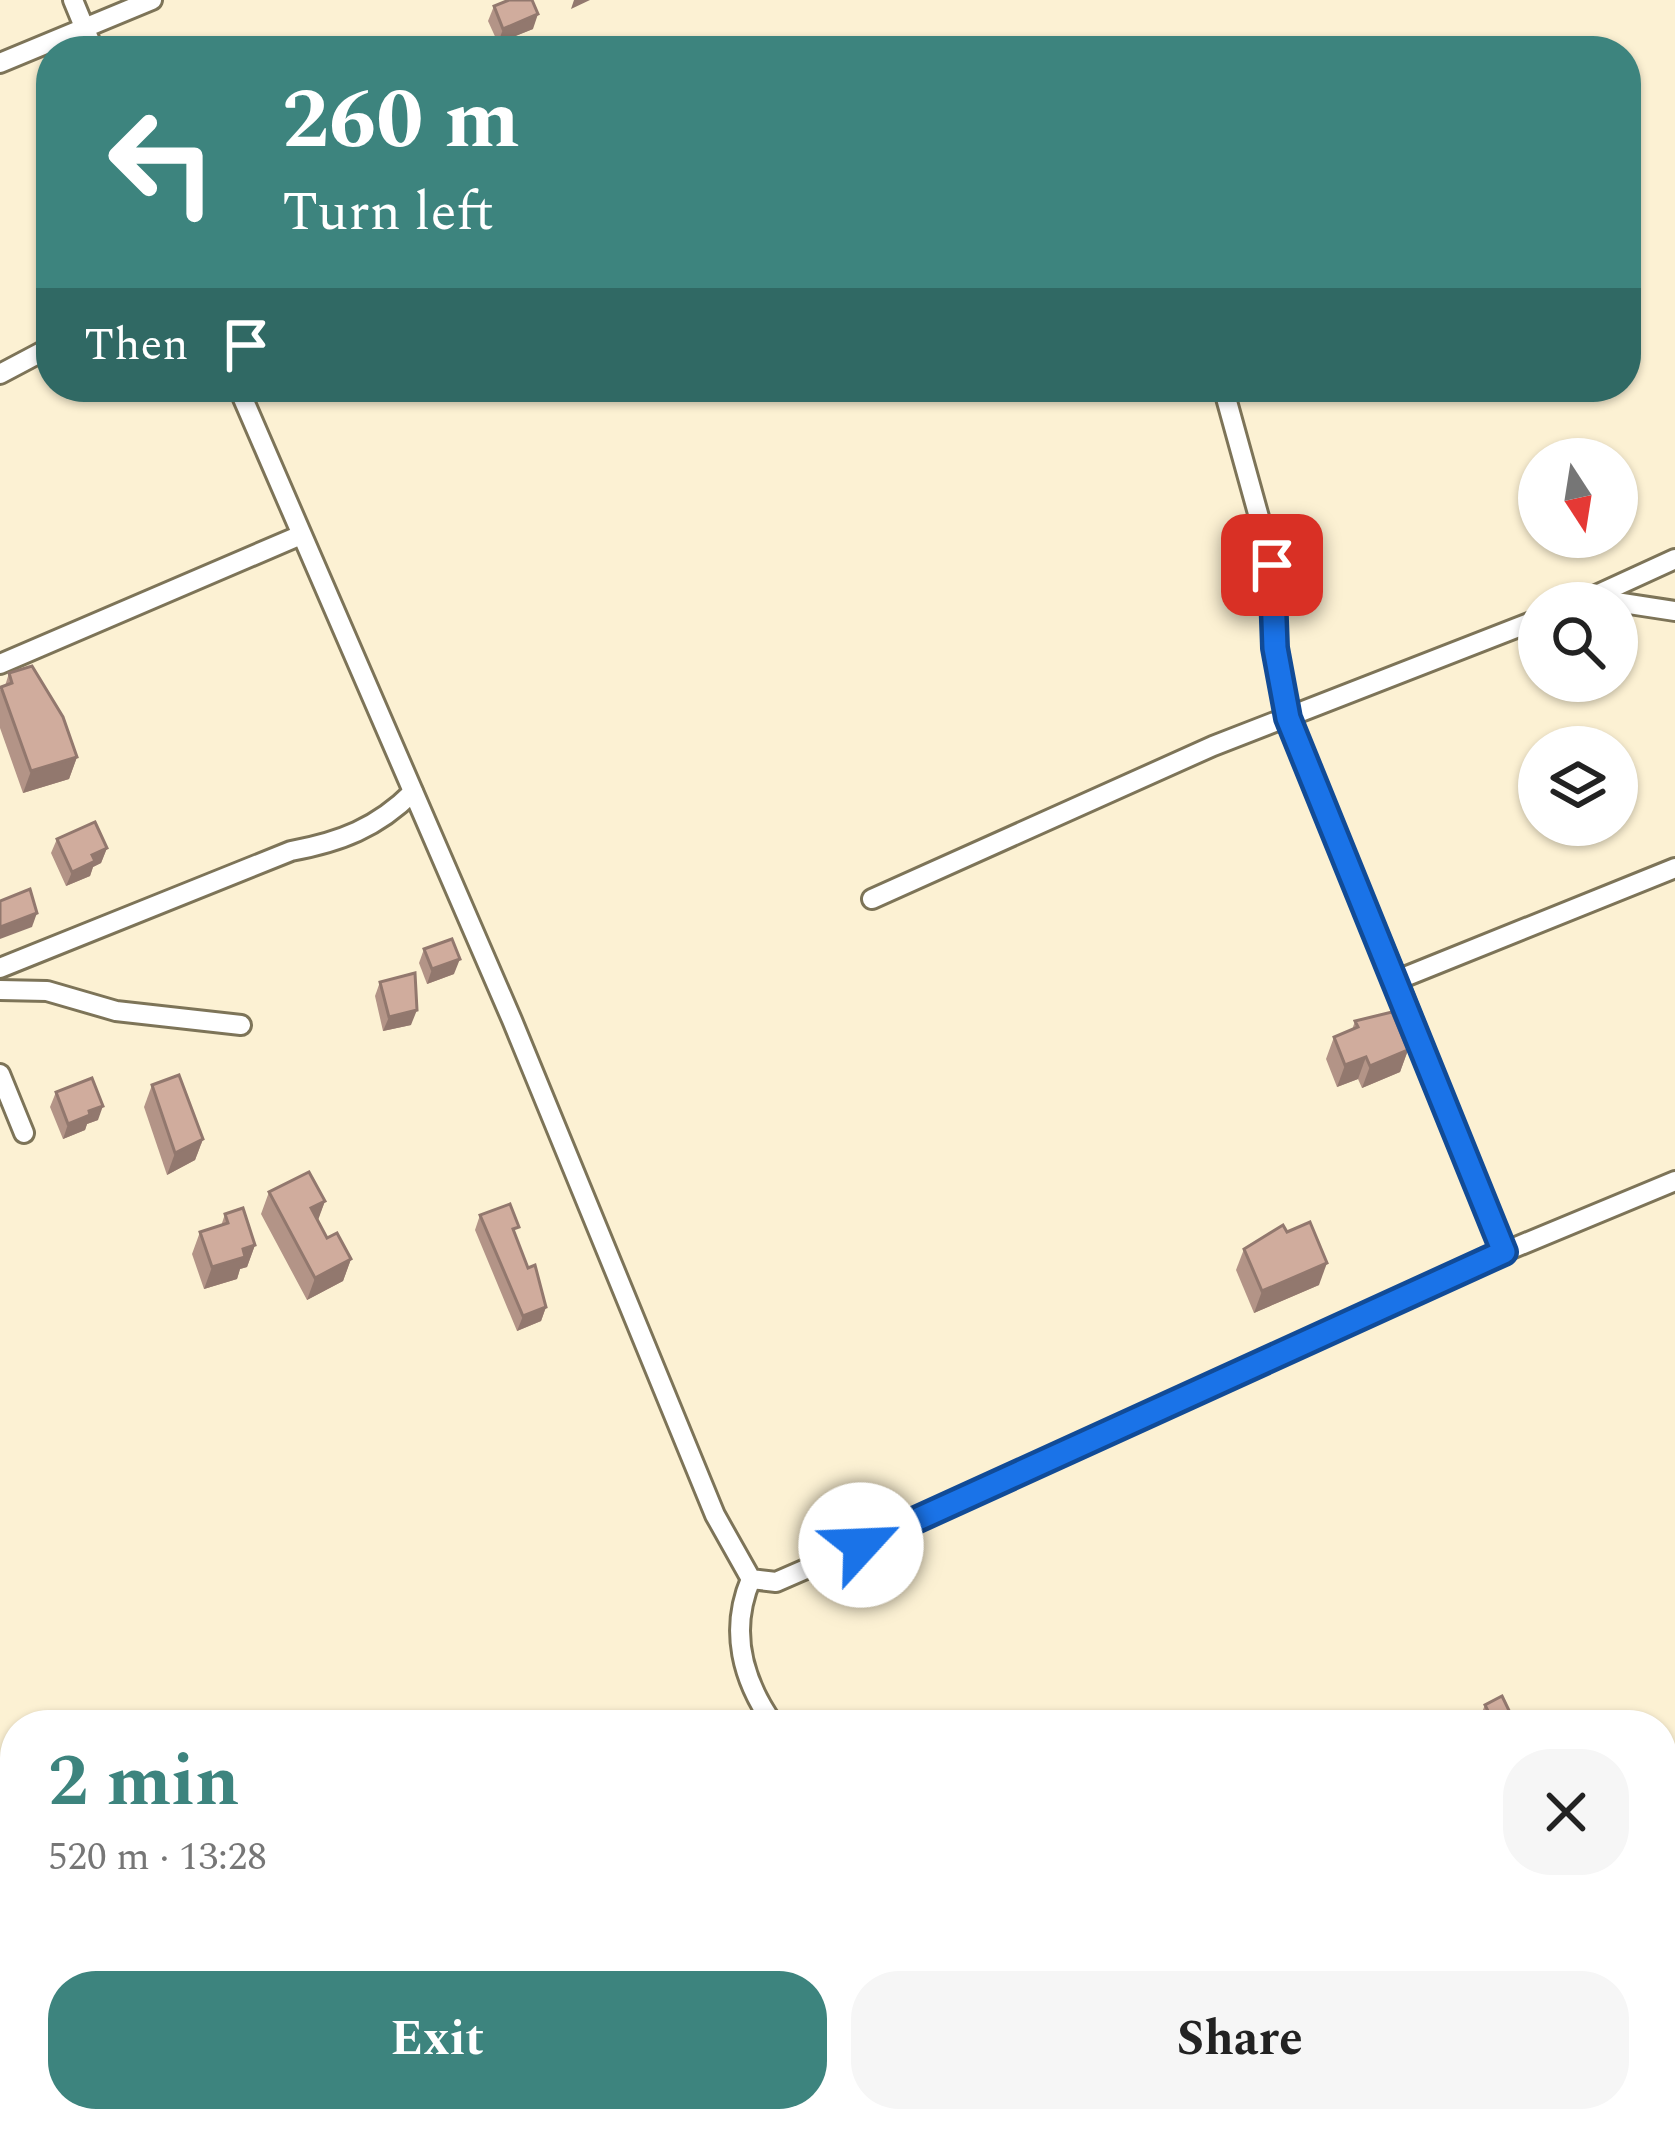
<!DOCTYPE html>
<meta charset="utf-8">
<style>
:root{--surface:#fff;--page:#f6f6f6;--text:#222;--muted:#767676;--accent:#3d847e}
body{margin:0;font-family:Spectral,serif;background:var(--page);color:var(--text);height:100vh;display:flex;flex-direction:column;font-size:45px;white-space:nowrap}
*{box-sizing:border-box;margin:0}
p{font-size:39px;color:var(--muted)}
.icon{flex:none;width:66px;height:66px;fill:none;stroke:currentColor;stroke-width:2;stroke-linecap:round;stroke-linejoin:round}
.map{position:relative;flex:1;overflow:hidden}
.side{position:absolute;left:0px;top:1710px;width:1677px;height:423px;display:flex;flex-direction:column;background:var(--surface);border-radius:48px 48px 0 0;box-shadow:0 3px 9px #0004}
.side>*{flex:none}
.banner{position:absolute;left:36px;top:36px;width:1605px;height:366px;border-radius:48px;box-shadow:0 3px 9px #0004;background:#3d847e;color:#fff;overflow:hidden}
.needle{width:78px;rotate:168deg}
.tools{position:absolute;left:1518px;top:438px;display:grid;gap:24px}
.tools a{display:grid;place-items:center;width:120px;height:120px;border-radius:50%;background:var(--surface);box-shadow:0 3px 9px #0004;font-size:60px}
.pin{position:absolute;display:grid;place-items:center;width:102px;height:102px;color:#fff;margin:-51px;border-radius:24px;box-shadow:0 6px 18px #0006}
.me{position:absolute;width:132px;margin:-66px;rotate:65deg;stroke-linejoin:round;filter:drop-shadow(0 0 9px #0008)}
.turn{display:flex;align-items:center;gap:42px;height:252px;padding:0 48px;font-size:54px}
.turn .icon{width:156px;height:156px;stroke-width:2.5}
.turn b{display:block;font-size:84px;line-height:102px}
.then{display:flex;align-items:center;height:114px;padding:0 48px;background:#0003;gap:24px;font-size:45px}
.round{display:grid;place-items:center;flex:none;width:126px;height:126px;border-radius:48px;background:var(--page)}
.summary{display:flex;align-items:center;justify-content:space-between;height:204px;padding:0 48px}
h1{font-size:72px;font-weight:700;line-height:90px;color:var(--accent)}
.cta{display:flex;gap:24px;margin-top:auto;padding:24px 48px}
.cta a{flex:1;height:138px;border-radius:48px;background:var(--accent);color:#fff;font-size:48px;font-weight:700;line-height:138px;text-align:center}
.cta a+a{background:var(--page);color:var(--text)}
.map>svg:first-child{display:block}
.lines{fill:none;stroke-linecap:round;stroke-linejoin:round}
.minor-casing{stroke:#7d7458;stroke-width:24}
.minor{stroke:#fff;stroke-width:18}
.wall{fill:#b39487}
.shaded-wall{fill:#92786e}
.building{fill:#d0ac9d;stroke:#92786e;stroke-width:3}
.route-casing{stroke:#114b97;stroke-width:30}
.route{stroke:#1a73e8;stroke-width:21}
</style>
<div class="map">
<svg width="1675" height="2132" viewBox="0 0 1675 2132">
<rect width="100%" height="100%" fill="#fcf1d3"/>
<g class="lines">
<defs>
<g id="minor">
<polyline points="73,0 94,51"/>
<polyline points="0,63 152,0"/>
<polyline points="0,374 51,347"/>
<polyline points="238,387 512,1020 715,1515 751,1579 776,1582 861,1545 1504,1252"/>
<polyline points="1223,387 1272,564 1275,648 1288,718 1397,980"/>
<polyline points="1590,598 1675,611"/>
<polyline points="1579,603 1675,559"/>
<polyline points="0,664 301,535"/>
<polyline points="1675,868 1397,980 1504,1252 1675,1181"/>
<polyline points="872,899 1213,746 1539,619"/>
<path d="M0 968 291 851C340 842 377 828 413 792"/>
<polyline points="0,990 47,991 116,1011 241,1025"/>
<polyline points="0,1074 24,1133"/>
<path d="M751 1579C729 1630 742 1680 774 1725"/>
<polyline points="950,2132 951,2118"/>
</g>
</defs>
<!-- minor casing -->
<use href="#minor" class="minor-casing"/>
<!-- minor -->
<use href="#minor" class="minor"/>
</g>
<!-- wall -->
<g class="wall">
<polygon points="494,6 533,29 498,43 488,21"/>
<polygon points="9,673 77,757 69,779 23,793 0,728 0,690 5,686"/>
<polygon points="57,839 107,848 101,863 93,867 90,876 66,886 51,853"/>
<polygon points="424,949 454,974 427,984 419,963"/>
<polygon points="380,982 411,1025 383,1031 375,996"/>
<polygon points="1355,1021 1408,1050 1400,1072 1362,1088 1358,1079 1337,1087 1326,1059 1334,1037 1352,1030"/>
<polygon points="152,1085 203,1139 195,1160 167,1175 144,1107"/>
<polygon points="56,1092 98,1120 87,1124 85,1130 63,1139 50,1107"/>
<polygon points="269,1192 325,1201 317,1221 327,1238 351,1259 343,1281 307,1300 261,1214"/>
<polygon points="225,1214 255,1245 247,1267 240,1269 237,1279 204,1289 192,1254 200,1232 221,1226"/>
<polygon points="480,1215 516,1235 528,1268 546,1307 541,1321 517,1331 475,1230"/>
<polygon points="1244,1249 1319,1285 1254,1313 1236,1270"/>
<polygon points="1485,1705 1516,1725 1482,1725 1479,1719"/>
</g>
<!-- shaded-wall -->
<g class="shaded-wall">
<polygon points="574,0 590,0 571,9"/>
<polygon points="538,14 533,29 498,43 503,29"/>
<polygon points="77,757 69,779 23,793 31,771"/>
<polygon points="107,848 101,863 93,867 90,876 66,886 72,872 92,855"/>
<polygon points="37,913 32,927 0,939 0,927"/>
<polygon points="460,959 454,974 427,984 432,969"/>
<polygon points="417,1010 411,1025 383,1031 389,1017"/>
<polygon points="1408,1050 1400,1072 1362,1088 1370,1066"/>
<polygon points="1366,1057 1358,1079 1337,1087 1345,1065"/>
<polygon points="103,1106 98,1120 87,1124 85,1130 63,1139 68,1124 89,1111"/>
<polygon points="203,1139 195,1160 167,1175 175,1153"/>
<polygon points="325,1201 317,1223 311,1208"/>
<polygon points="255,1245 247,1267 240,1269 237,1279 204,1289 212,1267 243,1249"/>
<polygon points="351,1259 343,1281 307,1300 315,1278"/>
<polygon points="1327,1263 1319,1285 1254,1313 1262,1291"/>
<polygon points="546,1307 541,1321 517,1331 523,1316"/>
</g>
<!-- building -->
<g class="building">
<polygon points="509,0 532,0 538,14 503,29 494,6"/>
<polygon points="32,666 63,717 77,757 31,771 1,687 12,683 9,673"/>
<polygon points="95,822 107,848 92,855 95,861 72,872 57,839"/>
<polygon points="30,889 37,913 0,927 0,901"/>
<polygon points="452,939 460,959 432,969 424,949"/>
<polygon points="415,973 417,1010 389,1017 380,982"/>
<polygon points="1392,1012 1408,1050 1370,1066 1366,1057 1345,1065 1334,1037 1358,1027 1355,1021"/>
<polygon points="179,1075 203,1139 175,1153 152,1085"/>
<polygon points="92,1078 103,1106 89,1111 90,1115 68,1124 56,1092"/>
<polygon points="309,1172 325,1201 311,1208 327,1238 337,1233 351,1259 315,1278 269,1192"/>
<polygon points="510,1204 519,1227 513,1229 528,1268 535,1265 546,1307 523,1316 480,1215"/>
<polygon points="243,1208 255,1245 243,1249 245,1257 212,1267 200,1232 228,1223 225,1214"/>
<polygon points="1310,1222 1327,1263 1262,1291 1244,1249 1283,1225 1287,1232"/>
<polygon points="1502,1696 1516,1725 1495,1725 1485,1705"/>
</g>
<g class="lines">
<defs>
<polyline id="route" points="861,1545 1504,1252 1288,718 1275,648 1272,565"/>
</defs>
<!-- route casing -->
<use href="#route" class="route-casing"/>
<!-- route -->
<use href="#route" class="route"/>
</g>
</svg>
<div class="tools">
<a><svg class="needle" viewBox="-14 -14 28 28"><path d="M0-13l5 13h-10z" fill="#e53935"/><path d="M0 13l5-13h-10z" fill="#767676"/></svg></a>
<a><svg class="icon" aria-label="search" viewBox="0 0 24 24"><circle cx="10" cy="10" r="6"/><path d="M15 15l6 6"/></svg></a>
<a><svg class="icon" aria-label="layers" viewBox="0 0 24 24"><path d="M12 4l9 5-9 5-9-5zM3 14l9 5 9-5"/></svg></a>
</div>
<div class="pin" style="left:1272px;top:565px;background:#d93025"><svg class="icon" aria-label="arrive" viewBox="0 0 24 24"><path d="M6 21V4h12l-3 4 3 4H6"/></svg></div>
<svg class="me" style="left:861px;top:1545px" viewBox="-20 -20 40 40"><circle r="19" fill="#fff"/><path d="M0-13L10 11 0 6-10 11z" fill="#1a73e8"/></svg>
<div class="banner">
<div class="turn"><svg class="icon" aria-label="left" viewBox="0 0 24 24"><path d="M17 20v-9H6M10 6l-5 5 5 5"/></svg><div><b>260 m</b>Turn left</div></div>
<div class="then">Then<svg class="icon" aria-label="arrive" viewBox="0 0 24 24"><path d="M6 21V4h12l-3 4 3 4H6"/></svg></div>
</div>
<section class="side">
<div class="summary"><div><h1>2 min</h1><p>520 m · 13:28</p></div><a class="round"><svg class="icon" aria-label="close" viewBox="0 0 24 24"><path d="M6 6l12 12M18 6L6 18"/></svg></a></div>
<div class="cta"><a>Exit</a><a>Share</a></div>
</section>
</div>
